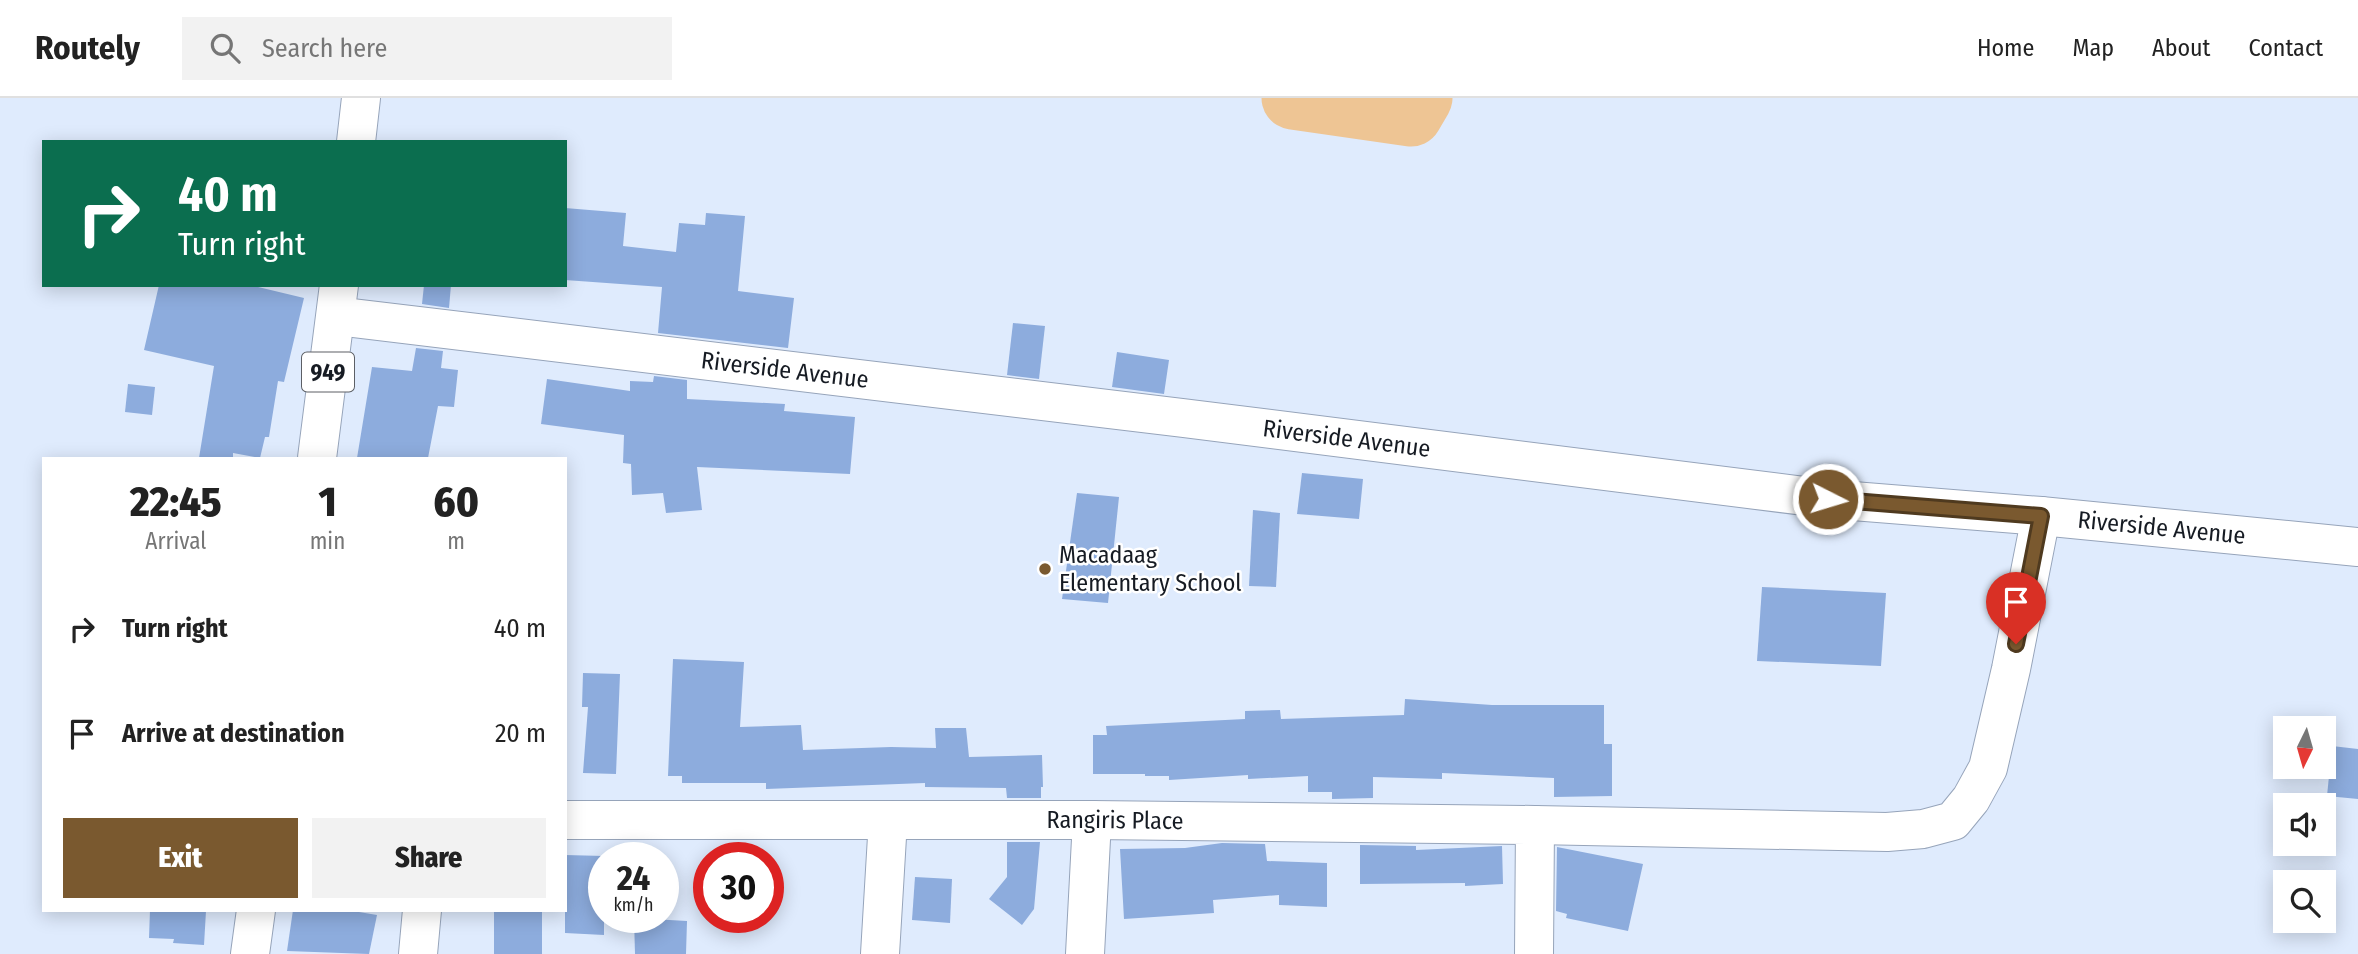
<!DOCTYPE html>
<style>
:root{--surface:#fff;--page:#f2f2f2;--text:#222;--muted:#767676;--line:#e0e0e0;--accent:#7a592f}
body{margin:0;font-family:"Fira Sans Condensed",sans-serif;background:var(--page);color:var(--text);height:100vh;display:flex;flex-direction:column;font-size:26px;white-space:nowrap}
*{box-sizing:border-box;margin:0}
p{font-size:23px;color:var(--muted)}
.icon{flex:none;width:38px;height:38px;fill:none;stroke:currentColor;stroke-width:2;stroke-linecap:round;stroke-linejoin:round}
.map{position:relative;flex:1;overflow:hidden}
.drawer{position:absolute;left:42px;top:359px;width:525px;height:455px;display:flex;flex-direction:column;background:var(--surface);border-radius:0px;box-shadow:0 4px 18px #0003}
.drawer>*{flex:none}
.guide{position:absolute;left:42px;top:42px;width:525px;height:147px;border-radius:0px;box-shadow:0 4px 18px #0003;background:#0b6e4f;color:#fff;overflow:hidden}
.needle{width:46px;rotate:185deg}
.tools{position:absolute;left:2273px;top:618px;display:grid;gap:14px}
.tools a{display:grid;place-items:center;width:63px;height:63px;border-radius:0px;background:var(--surface);box-shadow:0 4px 18px #0003;font-size:35px}
.speed{position:absolute;left:588px;top:744px;display:flex;gap:14px;font-size:35px;font-weight:700;text-align:center}
.speed>*{display:grid;place-content:center;width:91px;height:91px;border-radius:50%;background:var(--surface);box-shadow:0 4px 18px #0003;line-height:1}
.speed small{font-size:18px;font-weight:400}
.speed .limit{border:10px solid #d22;background:#fff;color:#111}
.pin{position:absolute;display:grid;place-items:center;width:60px;height:60px;color:#fff;margin:-72px -30px;border-radius:50% 50% 50% 0;rotate:-45deg;box-shadow:0 0 7px #0007}
.pin .icon{rotate:45deg}
.me{position:absolute;width:77px;margin:-38px;rotate:95deg;stroke-linejoin:round;filter:drop-shadow(0 0 5px #0008)}
.turn{display:flex;align-items:center;gap:24px;height:147px;padding:0 21px;font-size:32px}
.turn .icon{width:91px;height:91px;stroke-width:2.5}
.turn b{display:block;font-size:49px;line-height:60px}
.eta{display:flex;justify-content:space-evenly;align-items:center;height:119px;text-align:center}
.eta b{font-size:42px;font-weight:800;line-height:49px}
.button{display:flex;gap:14px;margin-top:auto;padding:14px 21px}
.button a{flex:1;height:80px;border-radius:0px;background:var(--accent);color:#fff;font-size:28px;font-weight:800;line-height:80px;text-align:center}
.button a+a{background:var(--page);color:var(--text)}
ul{padding:0;list-style:none}
li{display:flex;align-items:center;gap:21px;height:105px;padding:0 21px}
li div{flex:1}
li b{display:block;font-size:26px}
li em{font-style:normal}
header{display:flex;align-items:center;gap:42px;box-sizing:border-box;height:98px;padding:0 35px;background:var(--surface);border-bottom:2px solid var(--line)}
header strong{font-size:33px}
nav{display:flex;gap:38px;margin-inline-start:auto;font-size:24px}
.search{width:490px;height:63px;background:var(--page);display:flex;align-items:center;gap:18px;box-sizing:border-box;padding:0 24px;border-radius:0px;color:var(--muted);font-size:26px}
.map>svg:first-child{display:block}
.lines{fill:none;stroke-linecap:round;stroke-linejoin:round}
.river{stroke:#eec594;stroke-width:63}
.building{fill:#8dacdd}
.minor-casing{stroke:#96a4ba;stroke-width:40}
.major-casing{stroke:#96a4ba;stroke-width:40}
.minor{stroke:#fff;stroke-width:38}
.major{stroke:#fff;stroke-width:38}
.route-casing{stroke:#4f3a1f;stroke-width:18}
.route{stroke:#7a592f;stroke-width:12}
.poi-dot{fill:#7a592f;stroke:#fff;stroke-width:2.5}
.labels{text-anchor:middle;stroke-width:5;stroke-linejoin:round;paint-order:stroke}
.shield{fill:#fff;stroke:#5c5f65;stroke-width:2}
.shield-label{font-size:23px;font-weight:bold;fill:#161b23}
.street-label{font-size:24px;fill:#161b23;stroke:#fff}
.poi-label{font-size:24px;fill:#161b23;stroke:#fff;text-anchor:start}
</style>
<header>
<strong>Routely</strong>
<div class="search"><svg class="icon" aria-label="search" viewBox="0 0 24 24"><circle cx="10" cy="10" r="6"/><path d="M15 15l6 6"/></svg>Search here</div>
<nav><a>Home</a><a>Map</a><a>About</a><a>Contact</a></nav>
</header>
<div class="map">
<svg width="2358" height="856" viewBox="0 0 2358 856">
<rect width="100%" height="100%" fill="#dfebfd"/>
<g class="lines">
<!-- river -->
<polyline class="river" points="1293,0 1411,17 1421,0"/>
</g>
<!-- building -->
<g class="building">
<polygon points="565,110 626,115 623,148 676,154 679,125 705,127 706,115 745,118 738,193 794,200 788,250 658,235 662,189 565,182"/>
<polygon points="159,187 250,187 304,200 284,284 278,283 269,339 265,339 260,360 233,355 233,360 199,360 214,268 144,252"/>
<polygon points="424,187 451,187 449,210 422,206"/>
<polygon points="1013,225 1045,228 1039,281 1007,277"/>
<polygon points="416,250 443,253 441,270 458,272 454,309 438,308 428,360 357,360 372,269 412,273"/>
<polygon points="1117,254 1169,262 1164,296 1112,289"/>
<polygon points="654,278 687,282 687,301 785,306 784,313 855,319 850,376 697,369 702,412 666,415 663,395 632,397 631,366 623,365 624,337 541,326 547,281 630,293 630,283 653,284"/>
<polygon points="128,286 155,289 152,317 125,314"/>
<polygon points="1302,375 1363,381 1359,421 1297,416"/>
<polygon points="1077,395 1119,399 1108,505 1062,501"/>
<polygon points="1253,412 1280,415 1276,489 1249,488"/>
<polygon points="1762,489 1886,495 1881,568 1757,563"/>
<polygon points="673,561 744,564 740,629 801,627 803,652 891,649 936,650 935,630 966,630 969,659 1042,657 1043,689 1041,689 1041,700 1007,700 1006,690 925,689 925,685 766,691 766,685 682,685 682,678 668,678"/>
<polygon points="583,575 620,576 616,676 583,675 588,609 582,609"/>
<polygon points="1405,601 1492,607 1604,607 1604,646 1612,646 1612,698 1554,699 1554,680 1442,675 1442,681 1373,679 1373,700 1332,701 1332,694 1308,694 1308,678 1248,681 1248,677 1169,682 1169,678 1145,678 1145,676 1093,676 1093,637 1107,637 1106,628 1245,621 1245,613 1280,612 1281,621 1404,617"/>
<polygon points="2332,648 2358,651 2358,701 2327,698"/>
<polygon points="1007,744 1040,744 1034,811 1022,827 989,801 1007,779"/>
<polygon points="1222,745 1265,746 1267,763 1327,765 1327,809 1279,807 1279,797 1213,802 1214,815 1124,821 1120,751 1185,750"/>
<polygon points="1360,747 1416,748 1416,752 1502,748 1503,786 1465,788 1465,785 1360,786"/>
<polygon points="1557,749 1643,766 1628,833 1566,820 1567,816 1556,813"/>
<polygon points="565,757 604,758 604,837 565,835"/>
<polygon points="915,779 952,781 950,825 912,822"/>
<polygon points="150,812 206,813 204,847 173,845 174,841 149,840"/>
<polygon points="293,812 347,812 377,817 369,856 287,853"/>
<rect x="494" y="812" width="48" height="44"/>
<polygon points="634,820 687,823 686,856 635,856"/>
</g>
<g class="lines">
<defs>
<g id="minor">
<path id="s1" d="M336 218 1183 320 1828 401 2041 418 2358 449"/>
<path id="s2" d="M565 722H1092L1535 727 1534 856"/>
<polyline points="1535,727 1887,734 1923,731 1953,723 1971,701 1988,670 2011,571 2041,418"/>
<polyline points="418,856 422,812"/>
<polyline points="880,856 888,722"/>
<polyline points="1085,856 1092,722"/>
</g>
<g id="major">
<polyline points="356,44 361,0"/>
<polyline points="317,360 339,187"/>
<polyline points="250,856 256,812"/>
</g>
</defs>
<!-- minor casing -->
<use href="#minor" class="minor-casing"/>
<!-- major casing -->
<use href="#major" class="major-casing"/>
<!-- minor -->
<use href="#minor" class="minor"/>
<!-- major -->
<use href="#major" class="major"/>
</g>
<g class="lines">
<defs>
<polyline id="route" points="1828,401 2041,418 2016,546"/>
</defs>
<!-- route casing -->
<use href="#route" class="route-casing"/>
<!-- route -->
<use href="#route" class="route"/>
</g>
<!-- markers -->
<circle class="poi-dot" cx="1045" cy="471" r="7"/>
<g class="labels">
<!-- shield labels -->
<rect class="shield" x="302" y="254.5" width="52" height="39" rx="5"/>
<g class="shield-label">
<text x="328" y="282">949</text>
</g>
<!-- street labels -->
<g class="street-label">
<text dy="8" stroke="none"><textPath href="#s1" startOffset="452">Riverside Avenue</textPath></text>
<text dy="8" stroke="none"><textPath href="#s1" startOffset="1018">Riverside Avenue</textPath></text>
<text dy="8" stroke="none"><textPath href="#s1" startOffset="1838">Riverside Avenue</textPath></text>
<text dy="8" stroke="none"><textPath href="#s2" startOffset="550">Rangiris Place</textPath></text>
</g>
<!-- poi labels -->
<g class="poi-label">
<text x="1059" y="465">Macadaag<tspan x="1059" dy="28">Elementary School</tspan></text>
</g>
</g>
</svg>
<div class="tools">
<a><svg class="needle" viewBox="-14 -14 28 28"><path d="M0-13l5 13h-10z" fill="#e53935"/><path d="M0 13l5-13h-10z" fill="#767676"/></svg></a>
<a><svg class="icon" aria-label="sound" viewBox="0 0 24 24"><path d="M4 9h4l5-4v14l-5-4H4zM17 9q2 3 0 6"/></svg></a>
<a><svg class="icon" aria-label="search" viewBox="0 0 24 24"><circle cx="10" cy="10" r="6"/><path d="M15 15l6 6"/></svg></a>
</div>
<div class="speed"><div>24<small>km/h</small></div><div class="limit">30</div></div>
<div class="pin" style="left:2016px;top:546px;background:#d93025"><svg class="icon" aria-label="arrive" viewBox="0 0 24 24"><path d="M6 21V4h12l-3 4 3 4H6"/></svg></div>
<svg class="me" style="left:1828px;top:401px" viewBox="-20 -20 40 40"><circle r="17" fill="#7a592f" stroke="#fff" stroke-width="3"/><path d="M0-11L8 9 0 5-8 9z" fill="#fff"/></svg>
<div class="guide">
<div class="turn"><svg class="icon" aria-label="right" viewBox="0 0 24 24"><path d="M7 20v-9h11M14 6l5 5-5 5"/></svg><div><b>40 m</b>Turn right</div></div>
</div>
<section class="drawer">
<div class="eta">
<div><b>22:45</b><p>Arrival</p></div>
<div><b>1</b><p>min</p></div>
<div><b>60</b><p>m</p></div>
</div>
<ul>
<li><svg class="icon" aria-label="right" viewBox="0 0 24 24"><path d="M7 20v-9h11M14 6l5 5-5 5"/></svg><div><b>Turn right</b></div><em>40 m</em></li>
<li><svg class="icon" aria-label="arrive" viewBox="0 0 24 24"><path d="M6 21V4h12l-3 4 3 4H6"/></svg><div><b>Arrive at destination</b></div><em>20 m</em></li>
</ul>
<div class="button"><a>Exit</a><a>Share</a></div>
</section>
</div>
